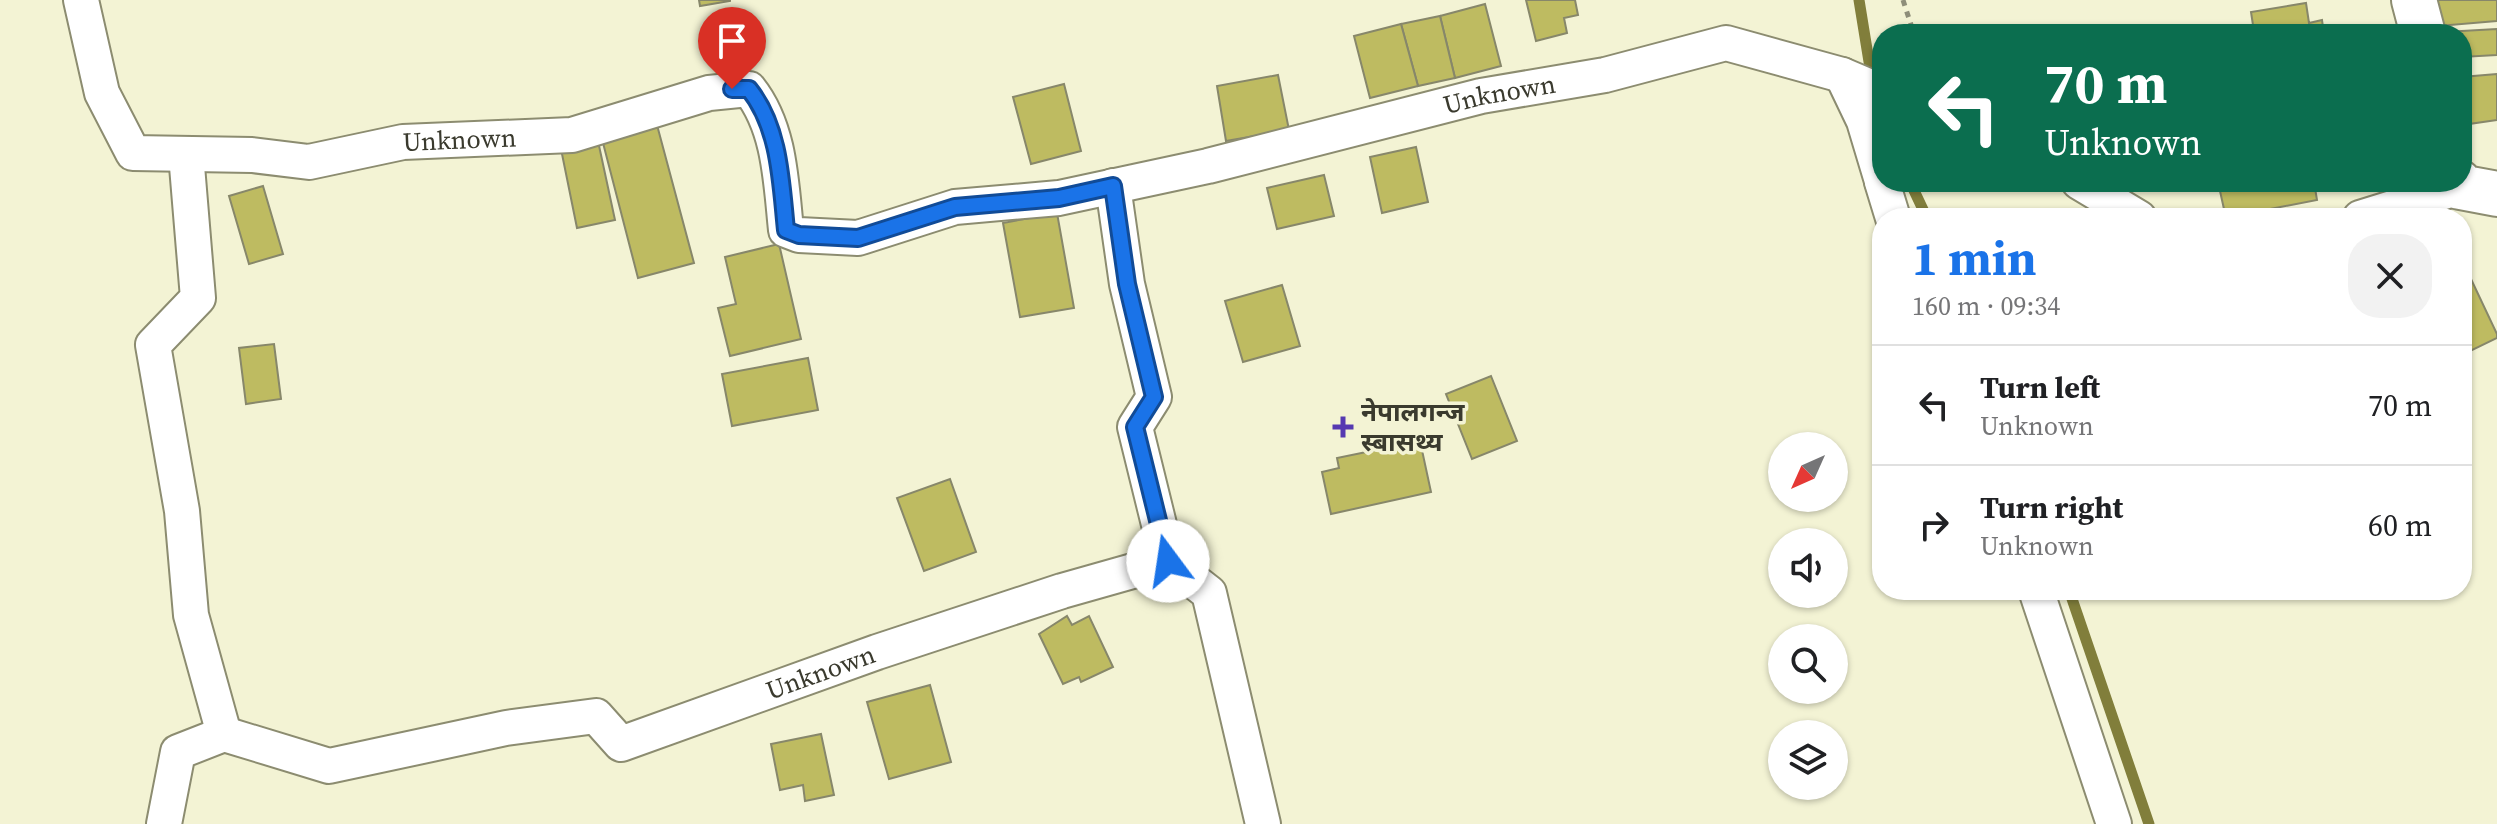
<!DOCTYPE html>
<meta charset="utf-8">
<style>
:root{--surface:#fff;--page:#f2f2f2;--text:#202124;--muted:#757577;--line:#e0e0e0;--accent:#1a73e8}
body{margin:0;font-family:"Source Serif 4","Noto Sans Devanagari",serif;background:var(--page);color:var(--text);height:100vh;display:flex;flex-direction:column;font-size:30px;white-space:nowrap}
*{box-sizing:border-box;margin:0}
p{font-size:26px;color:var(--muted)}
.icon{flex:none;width:44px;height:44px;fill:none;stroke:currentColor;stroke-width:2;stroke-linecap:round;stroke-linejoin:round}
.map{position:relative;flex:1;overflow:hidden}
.panel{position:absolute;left:1872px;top:208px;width:600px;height:392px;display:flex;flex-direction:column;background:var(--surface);border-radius:32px;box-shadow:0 2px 6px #0004}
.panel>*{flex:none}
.top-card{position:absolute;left:1872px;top:24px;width:600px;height:168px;border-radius:32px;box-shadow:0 2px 6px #0004;background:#0b6e4f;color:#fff;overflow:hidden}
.needle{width:52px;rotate:225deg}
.controls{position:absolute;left:1768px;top:432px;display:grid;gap:16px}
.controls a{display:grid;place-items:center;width:80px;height:80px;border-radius:50%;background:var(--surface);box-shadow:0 2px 6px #0004;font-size:40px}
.pin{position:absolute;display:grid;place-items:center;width:68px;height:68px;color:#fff;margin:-82px -34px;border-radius:50% 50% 50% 0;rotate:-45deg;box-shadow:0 0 8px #0007}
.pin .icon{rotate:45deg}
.me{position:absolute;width:88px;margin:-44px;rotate:346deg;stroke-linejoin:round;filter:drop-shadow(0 0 6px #0008)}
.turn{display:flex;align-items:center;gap:28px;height:168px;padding:0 40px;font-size:36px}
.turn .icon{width:104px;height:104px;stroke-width:2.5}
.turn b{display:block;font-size:56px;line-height:68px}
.round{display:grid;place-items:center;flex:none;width:84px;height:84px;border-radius:32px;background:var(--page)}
.headline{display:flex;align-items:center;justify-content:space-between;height:136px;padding:0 40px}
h1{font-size:48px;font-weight:700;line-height:60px;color:var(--accent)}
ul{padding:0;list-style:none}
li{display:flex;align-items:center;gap:24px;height:120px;padding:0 40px;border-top:2px solid var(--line)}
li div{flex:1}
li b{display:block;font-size:30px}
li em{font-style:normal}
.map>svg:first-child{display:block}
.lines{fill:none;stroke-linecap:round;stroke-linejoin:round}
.stream{stroke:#817e3b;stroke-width:11}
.building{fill:#bebb61;stroke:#87876a;stroke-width:2}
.street-casing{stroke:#8c8c70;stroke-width:38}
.secondary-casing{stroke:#8c8c70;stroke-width:48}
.path{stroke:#8e8e79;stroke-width:5;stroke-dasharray:6 6;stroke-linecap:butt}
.street{stroke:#fff;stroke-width:34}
.secondary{stroke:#fff;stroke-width:44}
.route-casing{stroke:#114b97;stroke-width:20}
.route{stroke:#1a73e8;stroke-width:14}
.poi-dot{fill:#5539b1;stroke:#f3f3d4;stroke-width:3}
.labels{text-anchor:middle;stroke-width:7;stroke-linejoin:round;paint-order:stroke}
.street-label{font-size:26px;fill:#3a3a2e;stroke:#f3f3d4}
.poi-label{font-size:26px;font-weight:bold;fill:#3a3a2e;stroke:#f3f3d4;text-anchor:start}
</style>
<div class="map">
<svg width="2497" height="824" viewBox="0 0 2497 824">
<rect width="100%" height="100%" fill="#f3f3d4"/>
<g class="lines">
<!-- stream -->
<g class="stream">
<polyline points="1859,0 1872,80"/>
<polyline points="1881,117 1882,119"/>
<polyline points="1910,182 1927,218"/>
<polyline points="2069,590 2149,824"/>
</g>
</g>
<!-- building -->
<g class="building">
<polygon points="699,0 730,0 730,1 700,6"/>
<polygon points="1526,0 1575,0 1578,15 1564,18 1567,33 1536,41"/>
<polygon points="2422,0 2497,0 2497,21 2427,27"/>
<polygon points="2306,3 2309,23 2322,20 2324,34 2242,34 2241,27 2253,25 2251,12"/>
<polygon points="1485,4 1501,66 1455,78 1440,16"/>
<polygon points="1440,16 1455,78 1418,86 1401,24"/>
<polygon points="1401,24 1418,86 1370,98 1354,36"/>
<polygon points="2497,29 2497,55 2462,57 2462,34 2444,32"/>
<polygon points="2497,74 2497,120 2462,125 2462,77"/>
<polygon points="1278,75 1289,130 1226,141 1217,86"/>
<polygon points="1064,84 1081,151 1031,164 1013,97"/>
<polygon points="657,125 694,263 638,278 602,139"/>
<polygon points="598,141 615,220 577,228 561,149"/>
<polygon points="1416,147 1428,202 1382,213 1370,157"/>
<polygon points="1324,175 1334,216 1277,229 1267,188"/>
<polygon points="2218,182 2314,182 2317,200 2270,209 2272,218 2250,218 2249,214 2226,218"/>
<polygon points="263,186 283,254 249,264 229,196"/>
<polygon points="2436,205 2442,218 2408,218"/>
<polygon points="1057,213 1074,308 1020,317 1003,223"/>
<polygon points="779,244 801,339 730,356 718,308 736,304 725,257"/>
<polygon points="2462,260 2497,334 2497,338 2462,355"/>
<polygon points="1282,285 1300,346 1243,362 1225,301"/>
<polygon points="274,344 281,399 246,404 239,348"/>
<polygon points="808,358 818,410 732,426 722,374"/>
<polygon points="1491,376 1517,441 1472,459 1446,394"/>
<polygon points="1420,441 1431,492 1331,514 1322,472 1339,468 1337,458"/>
<polygon points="950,479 976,552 924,571 897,498"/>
<polygon points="1067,616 1072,625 1089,616 1113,667 1081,682 1079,677 1063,684 1039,634"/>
<polygon points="930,685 951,762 889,779 867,702"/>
<polygon points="821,734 834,795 805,801 803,785 780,790 771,744"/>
</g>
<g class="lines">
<defs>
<g id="street">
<path id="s1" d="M81 0 102 93 133 153 252 155 309 162 403 142 572 135 709 93 749 89C780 128 781 182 786 230L799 235 858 238 955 207 1059 198 1208 166 1481 96 1605 75 1726 43 1842 75 1882 92"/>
<polyline points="1842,75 1864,121 1882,181"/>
<polyline points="186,154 198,298 153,345 182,511 191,615 224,734"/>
<polyline points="1882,182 1893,218"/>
<polyline points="2079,182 2139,218"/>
<polyline points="2360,218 2460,187"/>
<polyline points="1168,561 1209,593 1263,824"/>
<polyline points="2036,590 2114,824"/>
<path id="s2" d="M164 824 178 752 224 734 329 766 506 728 596 716 621 744 877 652 1062 591 1168 561 1135 427 1154 397 1127 284 1113 186"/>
</g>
<g id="secondary">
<polyline points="2414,0 2423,34"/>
<polyline points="2459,182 2460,187 2497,194"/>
</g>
</defs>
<!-- street casing -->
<use href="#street" class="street-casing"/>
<!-- secondary casing -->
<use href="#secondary" class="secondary-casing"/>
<!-- path -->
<polyline class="path" points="1903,0 1914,34"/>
<!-- street -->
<use href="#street" class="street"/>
<!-- secondary -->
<use href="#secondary" class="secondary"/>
</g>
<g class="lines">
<defs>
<path id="route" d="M732 89H749C780 128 781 182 786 230L799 235 858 238 955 207 1059 198 1113 186 1127 284 1154 397 1135 427 1168 561"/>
</defs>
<!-- route casing -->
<use href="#route" class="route-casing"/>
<!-- route -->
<use href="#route" class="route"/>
</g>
<!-- markers -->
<path class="poi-dot" d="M1339 415h8v8h8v8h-8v8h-8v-8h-8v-8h8z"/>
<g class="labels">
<!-- street labels -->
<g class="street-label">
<text dy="9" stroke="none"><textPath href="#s1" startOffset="1668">Unknown</textPath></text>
<text dy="9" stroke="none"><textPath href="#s1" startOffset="492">Unknown</textPath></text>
<text dy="9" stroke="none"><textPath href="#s2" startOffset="754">Unknown</textPath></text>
</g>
<!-- poi labels -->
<g class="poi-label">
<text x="1361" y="421">नेपालगन्ज<tspan x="1361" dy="30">स्बासथ्य</tspan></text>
</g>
</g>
</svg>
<div class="controls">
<a><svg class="needle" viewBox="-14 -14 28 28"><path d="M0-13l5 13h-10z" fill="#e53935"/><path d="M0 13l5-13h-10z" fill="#757577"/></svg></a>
<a><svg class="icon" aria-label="sound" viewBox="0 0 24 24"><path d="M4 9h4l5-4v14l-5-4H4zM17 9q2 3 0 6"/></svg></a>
<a><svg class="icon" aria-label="search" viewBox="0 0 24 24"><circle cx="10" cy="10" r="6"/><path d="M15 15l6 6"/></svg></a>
<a><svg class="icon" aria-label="layers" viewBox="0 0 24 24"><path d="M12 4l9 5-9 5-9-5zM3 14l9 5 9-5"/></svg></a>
</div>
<div class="pin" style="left:732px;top:89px;background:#d93025"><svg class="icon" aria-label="arrive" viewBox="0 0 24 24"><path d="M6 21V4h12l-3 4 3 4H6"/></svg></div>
<svg class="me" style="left:1168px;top:561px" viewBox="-20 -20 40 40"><circle r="19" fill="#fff"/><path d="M0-13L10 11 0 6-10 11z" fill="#1a73e8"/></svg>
<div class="top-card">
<div class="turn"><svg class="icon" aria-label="left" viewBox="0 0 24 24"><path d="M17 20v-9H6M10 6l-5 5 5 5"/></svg><div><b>70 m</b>Unknown</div></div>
</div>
<section class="panel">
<div class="headline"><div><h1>1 min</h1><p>160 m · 09:34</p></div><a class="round"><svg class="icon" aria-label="close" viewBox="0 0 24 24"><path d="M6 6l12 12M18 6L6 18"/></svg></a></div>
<ul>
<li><svg class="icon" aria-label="left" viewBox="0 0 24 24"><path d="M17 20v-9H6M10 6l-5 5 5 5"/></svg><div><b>Turn left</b><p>Unknown</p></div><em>70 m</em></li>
<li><svg class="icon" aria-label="right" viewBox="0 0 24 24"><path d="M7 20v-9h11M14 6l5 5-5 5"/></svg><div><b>Turn right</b><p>Unknown</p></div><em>60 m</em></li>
</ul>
</section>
</div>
